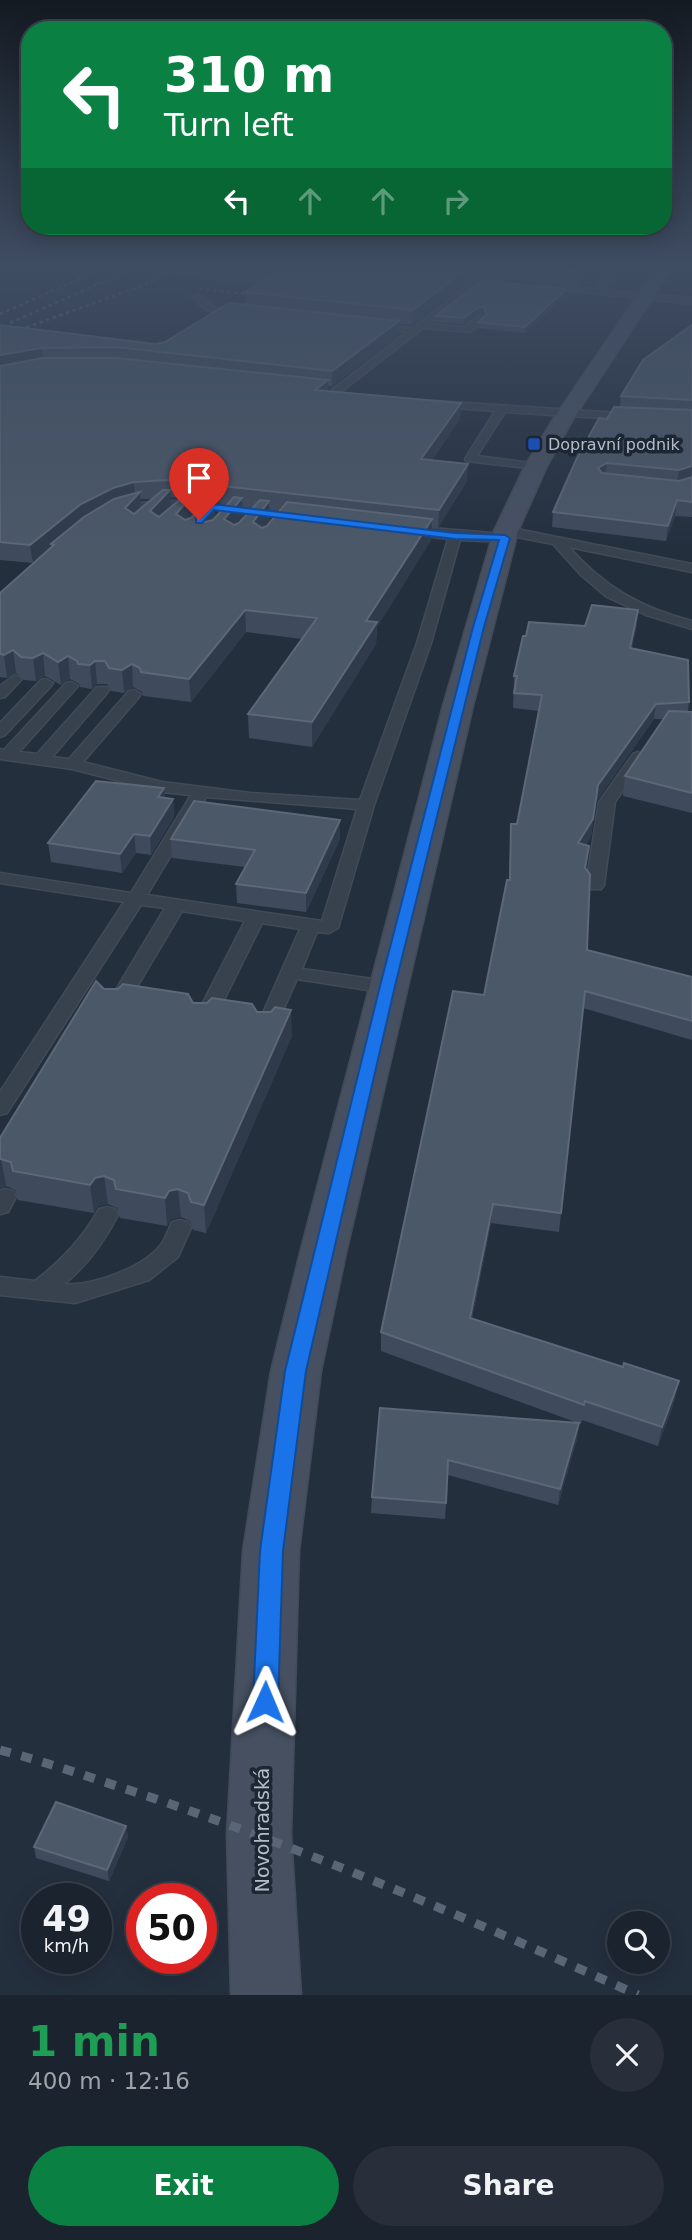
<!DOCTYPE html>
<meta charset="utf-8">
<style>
:root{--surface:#1b232e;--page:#282f3a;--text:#f1f3f6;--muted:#a0a4aa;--line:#39404a;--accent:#0b8043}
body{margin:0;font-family:"DejaVu Sans",sans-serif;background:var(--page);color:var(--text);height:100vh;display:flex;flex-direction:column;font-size:26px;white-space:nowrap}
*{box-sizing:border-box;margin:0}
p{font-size:23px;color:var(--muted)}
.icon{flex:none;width:38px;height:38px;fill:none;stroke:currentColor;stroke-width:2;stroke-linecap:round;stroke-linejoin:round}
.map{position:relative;height:1995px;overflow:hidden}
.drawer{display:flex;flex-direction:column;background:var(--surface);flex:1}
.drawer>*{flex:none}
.banner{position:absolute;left:21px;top:21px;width:651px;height:214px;border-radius:28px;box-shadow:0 4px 18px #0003,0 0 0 2px var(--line);background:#0b8043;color:#fff;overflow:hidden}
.buttons{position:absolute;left:607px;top:1911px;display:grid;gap:14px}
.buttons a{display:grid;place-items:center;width:63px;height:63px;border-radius:50%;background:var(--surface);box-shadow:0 4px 18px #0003,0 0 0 2px var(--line);font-size:35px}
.speed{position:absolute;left:21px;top:1883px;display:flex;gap:14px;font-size:35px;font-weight:700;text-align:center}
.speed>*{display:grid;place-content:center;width:91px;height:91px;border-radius:50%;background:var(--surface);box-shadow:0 4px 18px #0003,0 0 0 2px var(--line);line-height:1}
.speed small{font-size:18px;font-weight:400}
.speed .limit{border:10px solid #d22;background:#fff;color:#111}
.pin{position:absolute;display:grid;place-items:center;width:60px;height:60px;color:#fff;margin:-72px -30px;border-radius:50% 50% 50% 0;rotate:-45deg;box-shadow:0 0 7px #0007}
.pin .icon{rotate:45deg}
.me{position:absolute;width:77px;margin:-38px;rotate:1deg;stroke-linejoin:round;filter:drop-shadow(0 0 5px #0008)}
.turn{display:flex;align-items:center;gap:24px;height:147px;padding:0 28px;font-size:32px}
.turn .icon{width:91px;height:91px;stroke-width:2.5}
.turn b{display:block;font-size:49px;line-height:60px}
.lanes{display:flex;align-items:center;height:66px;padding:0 28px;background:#0003;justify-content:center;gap:35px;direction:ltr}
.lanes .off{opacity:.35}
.round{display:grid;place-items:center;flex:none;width:74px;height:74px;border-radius:37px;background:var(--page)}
.head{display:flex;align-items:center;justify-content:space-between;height:119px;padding:0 28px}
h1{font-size:42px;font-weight:600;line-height:52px;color:#1e9e55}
.action{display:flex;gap:14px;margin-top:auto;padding:14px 28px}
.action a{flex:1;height:80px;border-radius:42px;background:var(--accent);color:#fff;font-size:28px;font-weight:600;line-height:80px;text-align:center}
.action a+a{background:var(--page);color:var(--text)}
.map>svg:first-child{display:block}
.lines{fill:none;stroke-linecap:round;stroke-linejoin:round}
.lane-casing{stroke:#414a57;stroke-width:3}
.secondary-casing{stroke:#414a57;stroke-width:3}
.lane{fill:#38414e;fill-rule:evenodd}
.secondary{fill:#465061;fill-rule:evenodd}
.rail-far1{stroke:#5a6575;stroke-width:2.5;stroke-dasharray:3.5 3.5;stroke-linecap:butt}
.rail{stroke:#5a6575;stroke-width:9;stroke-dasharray:11 11;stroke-linecap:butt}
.wall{fill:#3f4b5c;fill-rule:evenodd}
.shaded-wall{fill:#2f3b4b}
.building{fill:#4b5868;stroke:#5c6777;stroke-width:2}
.route{fill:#1a73e8;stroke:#114b97;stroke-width:2}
.transit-dot{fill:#1a4fb4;stroke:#1d2633;stroke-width:2.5}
.labels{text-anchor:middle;stroke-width:7;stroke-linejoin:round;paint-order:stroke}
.far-poi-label{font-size:16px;fill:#b4bcc9;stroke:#1d2633;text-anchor:start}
.street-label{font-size:19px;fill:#b4bcc9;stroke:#1d2633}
</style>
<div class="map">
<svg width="692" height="1995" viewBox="0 0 692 1995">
<rect width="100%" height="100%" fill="#242f3e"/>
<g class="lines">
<defs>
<g id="lane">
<polygon points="492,267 501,267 485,280 506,282 506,286 480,284 429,324 465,327 478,316 484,316 484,320 470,332 423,328 338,394 332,394 332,390 407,332 373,329 369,326 370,324 413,328 471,283 439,280 436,276 476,279"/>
<polygon points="612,267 620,267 602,290 692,298 692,304 536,287 540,285 594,289"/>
<polygon points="193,295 199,295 215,307 229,311 225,314 209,311 193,299"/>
<polygon points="435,401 635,414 640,417 635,420 505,412 477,456 540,464 540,468 536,469 466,461 465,459 495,411 431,406 430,404"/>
<path d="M185 500 302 513 308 517 302 521C240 512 179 500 117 516L111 512 139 503Z"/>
<path d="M405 526 505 534 511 538 505 542 460 540 431 643 374 805 338 928 329 933 317 932 302 969 387 981 397 987 387 993 297 979 272 1035H258L255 1031 300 929 262 923 213 1022 210 1026H196L193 1022 245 921 182 911 122 1012H108L105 1008 165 908 141 905 7 1113 0 1115V1092L124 902 0 883V873L131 893 191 795 162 792 72 769 0 759V749L4 750 66 683 71 682 78 686 19 752 37 754 97 687H107L109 690 107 693 52 757 69 759 129 691 134 690 141 694 139 697 83 762 162 782 250 793 360 800 417 643 448 539 401 533 399 530ZM206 797 357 809 322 921 147 895Z"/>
<path d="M506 527 692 564V572L569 547C604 587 641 608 692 621V629L646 615 607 597 580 574 553 544 502 534V528Z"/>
<polygon points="15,675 22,679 5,697 0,698 0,686"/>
<polygon points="46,679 53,683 51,686 5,735 0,737 0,723 41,680"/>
<polygon points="638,752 646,757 615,802 604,885 601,889 589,889 586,885 599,802 633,754"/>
<polygon points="5,1189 13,1191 16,1197 8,1212 0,1214 0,1191"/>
<path d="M107 1207 115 1209 118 1215C104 1242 88 1265 64 1284 91 1287 141 1268 159 1247 165 1241 168 1230 172 1222L180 1220 188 1222 191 1228 178 1257 149 1280 75 1303 0 1295V1277L35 1281C62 1260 82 1239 99 1209Z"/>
</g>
<polygon id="secondary" points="657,267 673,267 572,421 547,466 518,531 473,706 346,1253 321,1371 299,1551 291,1834 301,1995 231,1995 227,1834 243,1551 271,1371 300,1253 443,706 494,531 525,466 552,421"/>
</defs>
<!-- lane casing -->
<use href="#lane" class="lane-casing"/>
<!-- secondary casing -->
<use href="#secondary" class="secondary-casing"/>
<!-- lane -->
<use href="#lane" class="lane"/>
<!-- secondary -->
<use href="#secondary" class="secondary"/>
<!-- rail-far1 -->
<g class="rail-far1">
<polyline points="199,289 265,296"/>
<polyline points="0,314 106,267"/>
<polyline points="10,323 137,267"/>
<polyline points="0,337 141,286 181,267"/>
</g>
<!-- rail -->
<path class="rail" d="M0 1750C50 1763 98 1780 147 1796 315 1853 477 1922 638 1995"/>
</g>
<!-- wall -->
<g class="wall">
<path d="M177 267H487L475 276 465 275 464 285 412 325 399 324V335L332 386H328V391L460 419 432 460 467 481 438 528 431 527V540L377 627 376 644 312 747 249 738 248 714 302 639 246 632 191 702 143 696 142 692 133 687 124 693 111 691 107 684H97L92 689 80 687 79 684 70 679 61 685 45 676 36 681 24 680 16 673 7 678 0 677V593L33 563 0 560V325L155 344 165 342 245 305V292L258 284 178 276ZM170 497 180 499 171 507ZM140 499H152L141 508ZM196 500 207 502 196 512ZM214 502 228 504 213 520 211 521 215 515ZM242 506 254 507 238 523 243 518ZM270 509 281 510 267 526 266 527 270 521Z"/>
<polygon points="493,267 593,267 582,278 582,282 577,286 492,278"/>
<polygon points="566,295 525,333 478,328 478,322 485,316 484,313 476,314 464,324 436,322 436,316"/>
<polygon points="692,325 692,517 675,516 666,541 552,527 553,512 607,419 620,407 621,396"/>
<polygon points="637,624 632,648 689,702 688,711 692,712 692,813 623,796 625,776 664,719 654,719 596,802 591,836 586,845 587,950 692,977 692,1040 583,1008 559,1232 491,1223 472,1319 675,1400 658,1446 582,1420 581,1424 579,1424 577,1439 558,1505 448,1475 445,1519 371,1513 372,1497 380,1408 578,1423 381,1351 381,1332 484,995 509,880 511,824 517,824 539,711 513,708 514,676 526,636 585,626"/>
<polygon points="165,798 173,799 174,817 151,855 136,853 122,873 51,862 48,843"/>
<polygon points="171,839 340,839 306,912 237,903 236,884 245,867 172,858"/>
<polygon points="104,989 257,1012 292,1036 206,1233 193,1230 190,1221 181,1217 171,1219 167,1226 120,1218 117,1208 108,1204 98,1206 94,1213 18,1200 15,1190 6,1186 0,1189 0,1138"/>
<polygon points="126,1826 128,1837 109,1881 36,1858 34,1847"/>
</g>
<!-- shaded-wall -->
<g class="shaded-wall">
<polygon points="263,267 286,267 260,284 260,270"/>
<polygon points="476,267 487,267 475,276"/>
<polygon points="580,267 593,267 582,278 582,282 577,286 578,271"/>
<polygon points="465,270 464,285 412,325 413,310"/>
<polygon points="566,289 566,295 525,333 525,327"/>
<polygon points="484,307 484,313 476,314 464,324 464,318 477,308"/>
<polygon points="399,321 399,335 332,386 332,371"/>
<polygon points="42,348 44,362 0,370 0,355"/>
<polygon points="328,380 328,396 315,390"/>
<polygon points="461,403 460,419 421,476 421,459"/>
<polygon points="607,463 605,477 598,468"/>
<polygon points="468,464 467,481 438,528 439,510"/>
<polygon points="692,466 691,480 677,484 679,470"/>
<polygon points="134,482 135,497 140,492 141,512 51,544 52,548 33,563 30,545 81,504 113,488"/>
<polygon points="170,490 171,510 151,531 150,511"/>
<polygon points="195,492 196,512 177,534 176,514"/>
<polygon points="214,495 215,515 200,534 199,514"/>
<polygon points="242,498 243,518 225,539 224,519"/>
<polygon points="677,500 675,516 666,541 668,526"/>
<polygon points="269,501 270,521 253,542 253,522"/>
<polygon points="432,519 431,540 377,627 376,644 312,747 312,722 366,621"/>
<polygon points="245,610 246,632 191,702 189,679"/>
<polygon points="638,610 637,624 629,663 630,648"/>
<polygon points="13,650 16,673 7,678 4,655"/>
<polygon points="43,653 45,676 36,681 33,658"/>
<polygon points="68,656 70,679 61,685 58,662"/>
<polygon points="95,661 97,684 92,689 90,665"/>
<polygon points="132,664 133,687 124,693 122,670"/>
<polygon points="656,704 654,719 596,802 591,836 577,860 578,843 598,785"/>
<polygon points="164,788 166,806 158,797"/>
<polygon points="173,799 174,817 151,855 150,836"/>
<polygon points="340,820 340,839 306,912 306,893"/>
<polygon points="134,834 136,853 122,873 120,854"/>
<polygon points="291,1010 292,1036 206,1233 204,1205"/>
<polygon points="1,1158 6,1186 0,1189 0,1159"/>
<polygon points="104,1176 108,1204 98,1206 94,1213 90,1185 95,1178"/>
<polygon points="178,1189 181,1217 171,1219 167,1226 165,1198 169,1191"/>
<polygon points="493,1204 491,1223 468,1337 470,1318"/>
<polygon points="679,1381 675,1400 658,1446 662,1427"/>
<polygon points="579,1423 577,1439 558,1505 560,1489"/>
<polygon points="126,1826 128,1837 109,1881 107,1870"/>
</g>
<!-- building -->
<g class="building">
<polygon points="237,267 263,267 260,270"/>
<polygon points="283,267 435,267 465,270 413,310 245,292"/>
<polygon points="536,267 583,267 578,271"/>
<polygon points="481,281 566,289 525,327 478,322 487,314 484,307 477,308 464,318 436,316"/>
<polygon points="229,303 399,321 332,371 116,347 42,348 0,355 0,325 155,344 165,342"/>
<polygon points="692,325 692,400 621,396 643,360"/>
<polygon points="43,358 116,358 328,380 315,390 461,403 421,459 468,464 439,510 168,480 134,482 113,488 81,504 30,545 0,542 0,366"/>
<polygon points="614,407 692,410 692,466 679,470 607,463 598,468 602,473 679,481 692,477 692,502 677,500 668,526 553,512 576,460 599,418 607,419"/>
<polygon points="163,490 170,490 150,511 159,517 189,492 195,492 176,514 185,520 191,518 214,495 199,514 205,522 213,520 234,497 242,498 224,519 234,525 239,523 260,500 269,501 253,522 262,528 267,526 287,502 432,519 366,621 377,622 312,722 248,714 317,618 245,610 189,679 141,672 140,668 132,664 122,670 109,668 105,661 95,661 90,665 78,664 77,661 68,656 58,662 43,653 33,658 21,657 13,650 4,655 0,654 0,593 54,545 51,544 84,517 114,499 140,492 125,508 134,514"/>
<polygon points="592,605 638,610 630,648 688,660 689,702 656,704 598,785 593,819 578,843 589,846 585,868 590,874 587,950 692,977 692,1021 585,991 561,1213 493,1204 470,1318 623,1367 624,1363 679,1381 662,1427 585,1401 584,1405 381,1332 453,991 484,995 507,880 510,880 511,824 517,824 542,695 514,693 517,676 514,676 523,636 526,636 529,622 585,626"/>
<polygon points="669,711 692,712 692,793 625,776"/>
<polygon points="96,781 164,788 158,797 173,799 150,836 134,834 120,854 48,843"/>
<polygon points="194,801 340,820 306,893 236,884 255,850 171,839"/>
<polygon points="96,981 104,989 118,989 123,984 188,994 193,1003 207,1003 212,998 252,1004 257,1012 271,1012 275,1007 291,1010 204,1205 191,1202 188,1193 178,1189 169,1191 165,1198 116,1189 114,1180 104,1176 95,1178 90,1185 13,1171 11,1162 0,1159 0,1138"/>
<polygon points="380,1408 579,1423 560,1489 448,1460 446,1503 372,1497"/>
<polygon points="56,1802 126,1826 107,1870 34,1847"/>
</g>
<!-- sky -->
<linearGradient id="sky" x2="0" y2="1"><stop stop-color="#141a22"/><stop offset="0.49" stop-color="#3f4d63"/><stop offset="1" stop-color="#3f4d63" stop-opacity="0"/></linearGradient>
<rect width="692" height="547" fill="url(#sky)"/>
<!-- route -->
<polygon class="route" points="212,504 455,533 505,535 510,538 484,627 395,986 306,1371 283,1551 278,1702 274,1710 265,1714 256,1710 253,1702 260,1551 285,1371 380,986 473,627 499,540 455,539 214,510 202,523 196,523 196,518"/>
<!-- markers -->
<rect class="transit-dot" x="527" y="437" width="14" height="14" rx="3.5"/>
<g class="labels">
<!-- far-poi labels -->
<g class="far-poi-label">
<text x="548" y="450">Dopravní podnik</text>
</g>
<!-- street labels -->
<g class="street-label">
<text transform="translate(262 1830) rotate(-90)" y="7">Novohradská</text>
</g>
</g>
</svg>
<div class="buttons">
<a><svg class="icon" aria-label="search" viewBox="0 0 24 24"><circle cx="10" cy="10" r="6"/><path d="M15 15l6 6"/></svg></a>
</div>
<div class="speed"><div>49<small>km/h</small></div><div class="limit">50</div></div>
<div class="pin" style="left:199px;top:520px;background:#d93025"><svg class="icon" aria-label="arrive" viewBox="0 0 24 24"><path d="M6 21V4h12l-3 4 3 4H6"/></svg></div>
<svg class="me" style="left:265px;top:1702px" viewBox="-20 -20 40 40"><path d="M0-17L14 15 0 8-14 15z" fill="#1a73e8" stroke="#fff" stroke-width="4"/></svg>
<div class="banner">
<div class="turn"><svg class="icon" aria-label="left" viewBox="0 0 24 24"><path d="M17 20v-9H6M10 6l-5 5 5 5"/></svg><div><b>310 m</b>Turn left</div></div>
<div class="lanes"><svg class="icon" aria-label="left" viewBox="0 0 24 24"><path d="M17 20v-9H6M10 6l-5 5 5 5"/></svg><svg class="icon off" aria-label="ahead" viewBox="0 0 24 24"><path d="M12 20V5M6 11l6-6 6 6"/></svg><svg class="icon off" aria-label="ahead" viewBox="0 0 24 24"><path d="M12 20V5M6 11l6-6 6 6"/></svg><svg class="icon off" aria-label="right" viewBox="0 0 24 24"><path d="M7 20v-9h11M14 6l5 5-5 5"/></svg></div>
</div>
</div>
<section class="drawer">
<div class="head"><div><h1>1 min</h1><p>400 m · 12:16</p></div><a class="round"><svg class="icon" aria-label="close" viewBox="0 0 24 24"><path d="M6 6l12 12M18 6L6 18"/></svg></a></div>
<div class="action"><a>Exit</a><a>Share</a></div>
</section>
